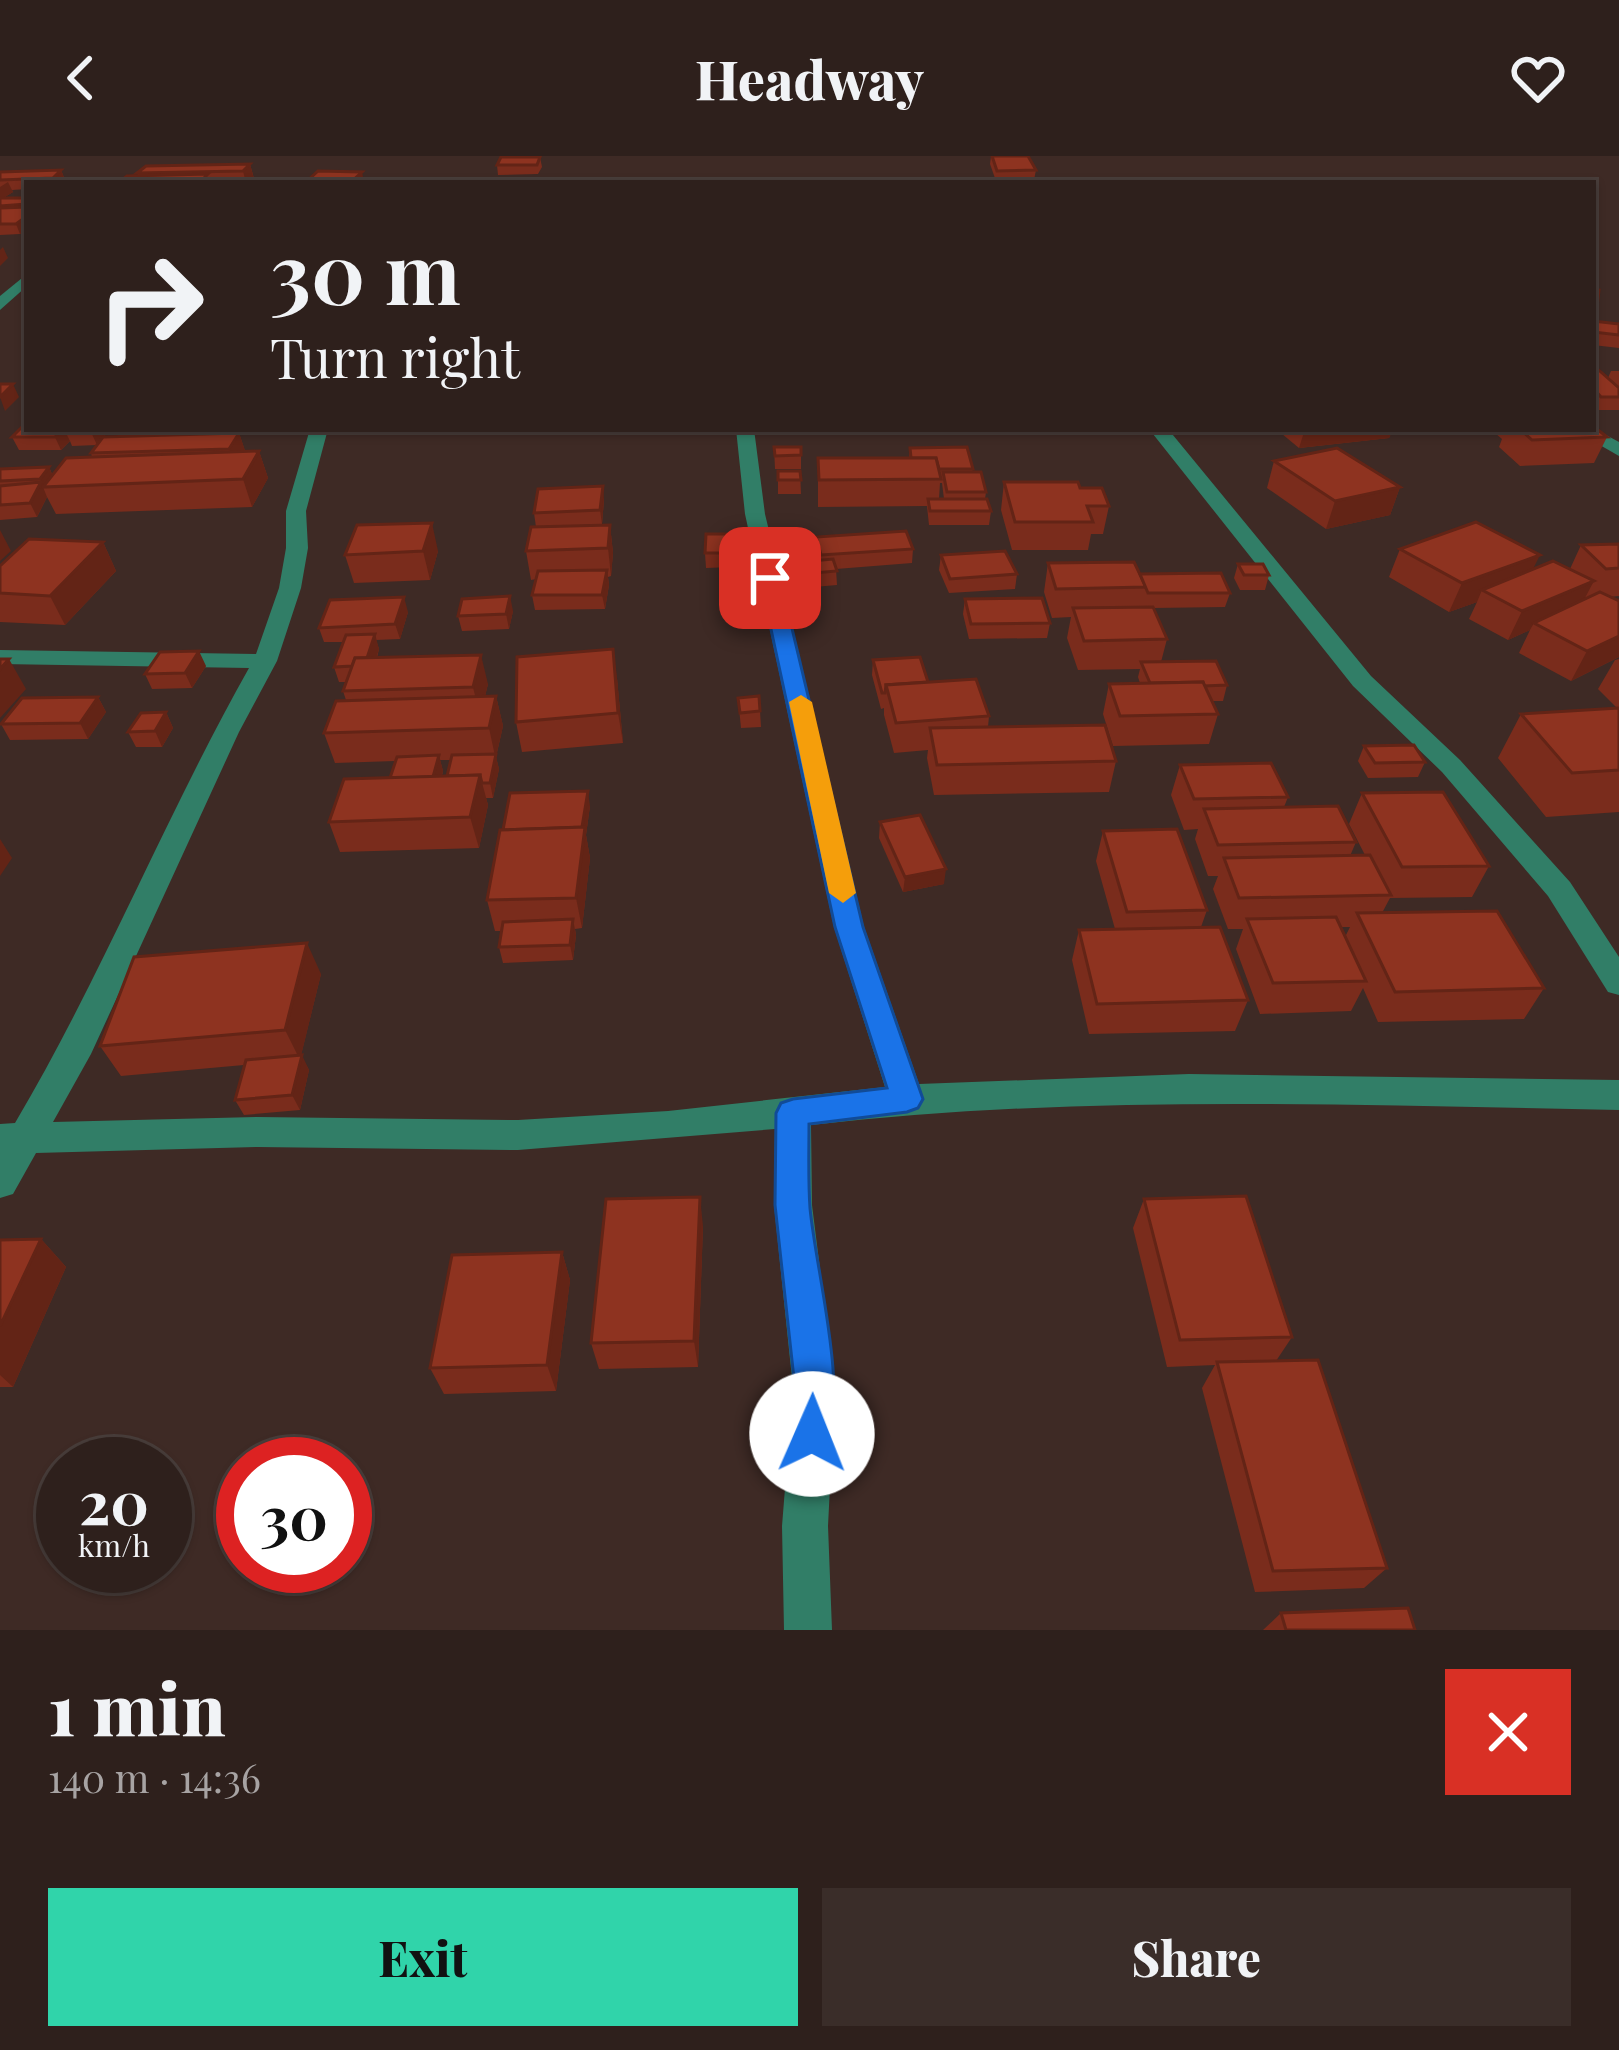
<!DOCTYPE html>
<meta charset="utf-8">
<style>
:root{--surface:#2e201c;--page:#3a2d29;--text:#f1f3f6;--muted:#a7a3a3;--line:#493e3b;--accent:#30d4aa}
body{margin:0;font-family:"Playfair Display",serif;background:var(--page);color:var(--text);height:100vh;display:flex;flex-direction:column;font-size:45px;white-space:nowrap}
*{box-sizing:border-box;margin:0}
p{font-size:39px;color:var(--muted)}
.icon{flex:none;width:66px;height:66px;fill:none;stroke:currentColor;stroke-width:2;stroke-linecap:round;stroke-linejoin:round}
.map{position:relative;height:1474px;overflow:hidden}
.sheet{display:flex;flex-direction:column;background:var(--surface);flex:1}
.sheet>*{flex:none}
.hud{position:absolute;left:24px;top:24px;width:1572px;height:252px;border-radius:0px;box-shadow:0 3px 9px #0004,0 0 0 3px var(--line);background:#2e201c;color:var(--text);overflow:hidden}
.speed{position:absolute;left:36px;top:1281px;display:flex;gap:24px;font-size:60px;font-weight:700;text-align:center}
.speed>*{display:grid;place-content:center;width:156px;height:156px;border-radius:50%;background:var(--surface);box-shadow:0 3px 9px #0004,0 0 0 3px var(--line);line-height:1}
.speed small{font-size:30px;font-weight:400}
.speed .limit{border:18px solid #d22;background:#fff;color:#111}
.pin{position:absolute;display:grid;place-items:center;width:102px;height:102px;color:#fff;margin:-51px;border-radius:24px;box-shadow:0 6px 18px #0006}
.me{position:absolute;width:132px;margin:-66px;rotate:1deg;stroke-linejoin:round;filter:drop-shadow(0 0 9px #0008)}
.turn{display:flex;align-items:center;gap:42px;height:252px;padding:0 48px;font-size:54px}
.turn .icon{width:156px;height:156px;stroke-width:2.5}
.turn b{display:block;font-size:84px;line-height:102px}
.round{display:grid;place-items:center;flex:none;width:126px;height:126px;border-radius:0px;background:var(--page)}
.headline{display:flex;align-items:center;justify-content:space-between;height:204px;padding:0 48px}
h1{font-size:72px;font-weight:800;line-height:90px}
.action{display:flex;gap:24px;margin-top:auto;padding:24px 48px}
.action a{flex:1;height:138px;border-radius:0px;background:var(--accent);color:#111;font-size:48px;font-weight:800;line-height:138px;text-align:center}
.action a+a{background:var(--page);color:var(--text)}
header{display:flex;justify-content:space-between;align-items:center;height:156px;padding:0 48px;background:var(--surface);font-size:54px;font-weight:800}
.map>svg:first-child{display:block}
.lines{fill:none;stroke-linecap:round;stroke-linejoin:round}
.minor{fill:#317e67;fill-rule:evenodd}
.wall{fill:#7a2c1c;fill-rule:evenodd}
.shaded-wall{fill:#632416}
.building{fill:#8e3320;stroke:#632416;stroke-width:3}
.route{fill:#1a73e8;stroke:#114b97;stroke-width:3}
.slow{fill:#f59e0b}
</style>
<header><svg class="icon" aria-label="back" viewBox="0 0 24 24"><path d="M15 5l-7 7 7 7"/></svg>Headway<svg class="icon" aria-label="heart" viewBox="0 0 24 24"><path d="M12 20l-8-8c-3-5 5-10 8-4 3-6 11-1 8 4z"/></svg></header>
<div class="map">
<svg width="1619" height="1474" viewBox="0 0 1619 1474">
<rect width="100%" height="100%" fill="#3e2a25"/>
<g class="lines">
<!-- minor -->
<g class="minor">
<polygon points="27,118 27,130 0,154 0,140"/>
<polygon points="1593,272 1619,286 1619,300 1572,273"/>
<path d="M310 273H328L306 355 308 392 301 432 277 505 239 576 91 898 53 966 257 961 518 964 668 955 885 931 834 771 745 358 736 273H754L765 358 864 771 919 928 1189 918 1619 924V954C1350 949 1079 938 811 969L812 1049 835 1232 828 1370 832 1474H784L782 1370 793 1232 774 1049 775 973 518 994 257 991 36 997 13 1038 0 1042V968L15 967C102 820 165 661 249 512L0 508V494L256 498 279 432 286 392V355Z"/>
<polygon points="1149,273 1168,273 1371,520 1460,604 1570,726 1619,801 1619,839 1608,836 1548,740 1442,616 1353,530"/>
</g>
</g>
<!-- wall -->
<g class="wall">
<polygon points="991,0 1028,0 1036,14 1034,24 996,25 990,8"/>
<polygon points="540,1 542,11 538,18 498,19 497,9"/>
<polygon points="250,8 255,26 274,27 118,27 138,19 137,17"/>
<polygon points="61,14 65,24 62,27 27,27 27,33 12,34 13,36 3,42 27,42 27,74 20,78 0,79 0,16"/>
<polygon points="1593,165 1619,168 1619,192 1593,189"/>
<polygon points="1593,209 1608,222 1611,215 1619,215 1619,254 1595,254 1593,251"/>
<polygon points="110,273 104,281 239,277 245,295 259,295 268,322 252,351 56,358 47,341 37,361 0,364 0,313 49,311 52,318 92,301 91,297 97,289 72,290 70,285 61,294 19,294 12,281"/>
<polygon points="1276,273 1393,273 1389,282 1299,292"/>
<polygon points="1497,273 1593,273 1607,281 1594,307 1520,310 1499,291 1502,283 1495,277"/>
<polygon points="774,291 801,291 801,313 775,313"/>
<path d="M910 292 973 313 972 316 986 336 985 343 991 355 989 369H929L927 350 818 351V302H909ZM940 327H942L944 343H939Z"/>
<polygon points="1274,305 1400,331 1390,359 1326,373 1267,332"/>
<polygon points="778,315 800,315 801,338 778,338"/>
<polygon points="1004,326 1080,332 1109,350 1103,378 1091,378 1088,394 1012,394 1001,354"/>
<polygon points="604,344 602,368 536,371 534,357"/>
<polygon points="610,369 613,397 611,420 608,421 609,429 605,453 535,454 532,439 536,423 531,424 526,395"/>
<polygon points="731,378 732,411 706,412 705,397"/>
<polygon points="816,381 913,393 912,407 836,413 837,429 814,431 811,419 811,405 818,404"/>
<polygon points="103,386 116,415 65,469 0,466 0,410"/>
<polygon points="1619,388 1619,440 1609,441 1619,445 1619,501 1571,525 1519,497 1530,474 1508,484 1469,463 1477,446 1449,456 1389,421 1400,393 1533,413 1570,413 1581,389"/>
<polygon points="438,395 430,424 354,427 345,399"/>
<polygon points="941,399 1017,418 1015,433 949,437 939,414"/>
<polygon points="1048,407 1140,419 1230,437 1225,451 1153,452 1167,483 1161,506 1227,529 1223,545 1212,545 1218,558 1209,588 1113,590 1103,558 1109,528 1140,527 1138,521 1140,513 1078,514 1067,482 1071,461 1052,462 1044,436"/>
<polygon points="1238,408 1269,419 1265,434 1240,434 1234,422"/>
<polygon points="965,443 1050,467 1047,482 969,483 963,458"/>
<polygon points="513,455 509,473 462,475 458,460"/>
<path d="M408 456 400 483 376 484 379 493 377 502 488 528 485 540H496L503 570 496 601 499 613 493 642H486L488 649 479 692 340 696 329 666 390 622 395 605 335 607 324 577 346 544 343 535 346 526H339L334 511 344 486H324L319 472ZM440 604H451L447 620H442L443 615Z"/>
<polygon points="1619,503 1619,656 1546,661 1498,602 1521,558 1617,552 1598,533 1615,504"/>
<polygon points="873,504 928,526 989,560 988,571 1116,605 1109,636 934,639 927,602 928,594 894,597 884,559 884,552 881,553 872,519"/>
<polygon points="206,510 192,532 152,533 145,518"/>
<polygon points="617,522 623,587 522,596 516,566"/>
<polygon points="759,540 761,571 741,572 738,542"/>
<polygon points="98,541 106,556 88,583 10,584 1,568"/>
<polygon points="166,556 173,572 162,591 136,591 128,576"/>
<polygon points="1364,590 1425,606 1418,621 1368,622 1358,605"/>
<path d="M1180 609 1288 641 1284 651 1356 686 1350 700 1365 699 1349 668 1362 637 1489 710 1472 741 1390 742 1382 757 1544 832 1524 863 1378 866 1363 832 1351 855 1260 858 1236 793 1243 773H1228L1213 733 1218 720H1208L1195 683 1198 673 1184 674 1171 639ZM1341 771H1350L1345 781Z"/>
<polygon points="590,650 586,679 590,702 582,772 575,773 576,779 573,804 503,807 499,791 501,775 495,775 487,744 503,674"/>
<polygon points="880,666 944,728 903,736 879,682"/>
<polygon points="1103,675 1207,754 1201,771 1248,844 1235,875 1089,878 1072,804 1079,774 1115,773 1096,705"/>
<polygon points="321,818 301,899 309,914 300,954 244,959 235,944 244,909 121,920 100,890"/>
<polygon points="1144,1043 1292,1181 1276,1205 1387,1412 1364,1432 1255,1436 1202,1232 1215,1209 1167,1211 1133,1072"/>
<polygon points="703,1070 698,1211 599,1213 591,1187"/>
<polygon points="41,1083 66,1111 13,1231 0,1231 0,1084"/>
<polygon points="562,1096 570,1124 556,1235 444,1238 430,1212"/>
<polygon points="1281,1457 1415,1474 1263,1474"/>
</g>
<!-- shaded-wall -->
<g class="shaded-wall">
<polygon points="250,8 255,27 246,27 243,15"/>
<polygon points="61,14 65,24 62,27 56,27 53,22"/>
<polygon points="362,16 364,26 353,27 352,25"/>
<polygon points="8,26 13,36 0,44 0,31"/>
<polygon points="27,60 27,74 20,78 16,68"/>
<polygon points="3,91 8,102 0,110 0,94"/>
<polygon points="13,228 19,241 5,255 0,241"/>
<polygon points="62,273 78,273 66,277 70,285 61,294 55,281"/>
<polygon points="94,273 110,273 97,289 91,276"/>
<polygon points="1305,273 1393,273 1389,282 1299,292"/>
<polygon points="239,277 248,303 239,320 229,293"/>
<polygon points="259,295 268,322 252,351 243,323"/>
<polygon points="49,311 55,325 43,331 40,323"/>
<polygon points="41,326 47,341 37,361 30,347"/>
<polygon points="603,330 604,344 602,368 600,354"/>
<polygon points="1400,331 1390,359 1326,373 1335,345"/>
<polygon points="432,367 438,395 430,424 423,395"/>
<polygon points="610,369 613,397 611,420 608,392"/>
<polygon points="0,374 11,395 0,405"/>
<polygon points="103,386 116,415 65,469 50,440"/>
<polygon points="1540,399 1526,427 1482,434 1477,446 1449,456 1462,427"/>
<polygon points="607,414 609,429 605,453 602,439"/>
<polygon points="1594,425 1579,453 1534,467 1530,474 1508,484 1522,455"/>
<polygon points="510,440 513,455 509,473 506,458"/>
<polygon points="404,441 408,456 400,483 395,468"/>
<polygon points="375,478 379,493 369,525 365,510"/>
<polygon points="1619,480 1619,501 1571,525 1587,495"/>
<polygon points="613,493 617,522 623,587 618,557"/>
<polygon points="199,495 206,510 192,532 185,517"/>
<polygon points="481,499 488,528 480,561 473,531"/>
<polygon points="9,503 26,533 0,562 0,513"/>
<polygon points="496,540 503,570 496,601 499,613 493,642 490,627 495,600 489,572"/>
<polygon points="98,541 106,556 88,583 80,567"/>
<polygon points="166,556 173,572 162,591 155,575"/>
<polygon points="439,599 443,615 434,645 430,630"/>
<polygon points="480,619 488,649 479,692 470,661"/>
<polygon points="588,635 590,650 586,679 590,702 582,772 576,742 582,672"/>
<polygon points="0,683 12,702 0,720"/>
<polygon points="946,713 944,728 903,736 905,721"/>
<polygon points="573,763 576,779 573,804 570,789"/>
<polygon points="307,787 321,818 300,904 285,874"/>
<polygon points="302,899 309,914 300,954 292,939"/>
<polygon points="700,1041 703,1070 698,1211 694,1185"/>
<polygon points="41,1083 66,1111 13,1231 0,1219 0,1170"/>
<polygon points="562,1096 570,1124 556,1235 547,1209"/>
</g>
<!-- building -->
<g class="building">
<polygon points="992,0 1028,0 1036,14 997,15"/>
<polygon points="501,1 540,1 537,9 497,9"/>
<polygon points="250,8 243,15 137,17 146,10"/>
<polygon points="61,14 53,22 0,24 0,16"/>
<polygon points="318,15 362,16 352,25 290,27 306,26"/>
<polygon points="208,18 199,27 118,27 127,20"/>
<polygon points="1148,23 1151,27 1120,27 1117,24"/>
<polygon points="472,25 512,25 510,27 470,27"/>
<polygon points="225,26 274,26 273,27"/>
<polygon points="0,42 27,42 27,48 0,50"/>
<polygon points="27,51 27,60 16,68 0,68 0,52"/>
<polygon points="1593,133 1599,134 1597,151 1593,150"/>
<polygon points="1593,165 1619,168 1619,179 1593,176"/>
<polygon points="1593,209 1619,232 1619,241 1601,241 1593,232"/>
<polygon points="0,228 13,228 0,241"/>
<polygon points="27,266 27,273 62,273 55,281 12,281"/>
<polygon points="1593,270 1607,281 1532,284 1520,273 1593,273"/>
<polygon points="69,273 94,273 91,276 66,277"/>
<polygon points="239,277 229,293 91,297 103,281"/>
<polygon points="774,291 801,291 801,299 775,300"/>
<polygon points="967,291 973,313 939,313 936,302 911,302 910,292"/>
<polygon points="1337,292 1400,331 1335,345 1274,305"/>
<polygon points="259,295 243,323 43,331 66,302"/>
<polygon points="818,302 936,302 941,323 819,324"/>
<polygon points="49,311 40,323 0,325 0,313"/>
<polygon points="778,315 800,315 801,324 778,324"/>
<polygon points="943,316 981,316 986,336 947,336"/>
<polygon points="41,326 30,347 0,349 0,330"/>
<polygon points="1004,326 1078,326 1080,332 1102,332 1109,350 1087,350 1093,366 1015,366"/>
<polygon points="603,330 600,354 534,357 538,333"/>
<polygon points="928,343 987,343 991,355 930,355"/>
<polygon points="1476,366 1540,399 1462,427 1400,393"/>
<polygon points="432,367 423,395 345,399 357,369"/>
<polygon points="610,369 608,392 526,395 531,371"/>
<polygon points="906,375 913,393 821,399 816,381"/>
<polygon points="706,378 731,378 731,397 705,397"/>
<polygon points="29,383 103,386 50,440 0,437 0,410"/>
<polygon points="1619,388 1619,412 1606,413 1581,389"/>
<polygon points="1005,395 1017,418 950,423 941,399"/>
<polygon points="833,403 837,415 814,417 811,405"/>
<polygon points="1553,405 1594,425 1522,455 1482,434"/>
<polygon points="1134,406 1146,431 1056,433 1048,407"/>
<polygon points="1238,408 1263,408 1269,419 1244,419"/>
<polygon points="607,414 602,439 532,439 538,415"/>
<polygon points="1221,417 1230,437 1148,437 1140,418"/>
<polygon points="1600,436 1619,445 1619,480 1587,495 1534,467"/>
<polygon points="510,440 506,458 458,460 462,443"/>
<polygon points="404,441 395,468 319,472 330,444"/>
<polygon points="1042,442 1050,467 971,468 965,443"/>
<polygon points="1153,451 1167,483 1084,485 1073,452"/>
<polygon points="375,478 367,502 355,502 352,510 334,511 346,479"/>
<polygon points="613,493 618,557 516,566 517,501"/>
<polygon points="199,495 185,517 145,518 160,496"/>
<polygon points="481,499 473,531 343,535 355,502"/>
<polygon points="920,501 928,526 886,529 885,537 882,537 873,504"/>
<polygon points="0,503 9,503 0,513"/>
<polygon points="1216,505 1227,529 1204,530 1203,526 1150,527 1141,506"/>
<polygon points="976,523 989,560 896,567 886,529"/>
<polygon points="1203,526 1218,558 1120,560 1109,528"/>
<polygon points="496,540 489,572 324,577 336,545"/>
<polygon points="759,540 760,555 740,557 738,542"/>
<polygon points="98,541 80,567 1,568 22,542"/>
<polygon points="1619,552 1619,614 1572,617 1521,558"/>
<polygon points="166,556 155,575 128,576 141,557"/>
<polygon points="1105,569 1116,605 937,609 930,572"/>
<polygon points="1414,589 1425,606 1375,607 1364,590"/>
<polygon points="496,598 490,627 482,627 480,619 447,620 452,599"/>
<polygon points="439,599 433,621 390,622 397,601"/>
<polygon points="1271,607 1288,641 1194,643 1180,609"/>
<polygon points="480,619 470,661 329,666 344,623"/>
<polygon points="588,635 582,671 503,674 510,637"/>
<polygon points="1443,636 1489,710 1402,711 1362,637"/>
<polygon points="1338,650 1356,686 1218,689 1204,653"/>
<polygon points="920,659 946,713 905,721 880,666"/>
<polygon points="585,671 576,742 487,744 500,674"/>
<polygon points="1177,673 1207,754 1127,756 1103,675"/>
<polygon points="1370,699 1391,739 1239,742 1224,702"/>
<polygon points="1497,755 1544,832 1395,836 1357,757"/>
<polygon points="1336,761 1366,825 1273,827 1247,763"/>
<polygon points="573,763 570,789 499,791 503,766"/>
<polygon points="1220,771 1248,844 1097,848 1079,774"/>
<polygon points="307,787 285,874 100,890 134,801"/>
<polygon points="302,899 292,939 235,944 246,904"/>
<polygon points="1246,1040 1292,1181 1180,1184 1144,1043"/>
<polygon points="700,1041 694,1185 591,1187 606,1043"/>
<polygon points="41,1083 0,1170 0,1084"/>
<polygon points="562,1096 547,1209 430,1212 452,1099"/>
<polygon points="1318,1204 1387,1412 1273,1415 1217,1206"/>
<polygon points="1408,1452 1415,1474 1286,1474 1281,1457"/>
</g>
<!-- route -->
<path class="route" d="M770 416 780 422 863 771 923 943 918 952 907 956 809 968C809 996 808 1024 810 1052 816 1116 849 1235 826 1292L812 1298 797 1292 792 1278 795 1232 775 1049 776 957 781 947 793 943 887 932 835 771 760 422Z"/>
<!-- slow -->
<polygon class="slow" points="801,539 812,546 856,737 843,747 829,737 789,546"/>
</svg>
<div class="speed"><div>20<small>km/h</small></div><div class="limit">30</div></div>
<div class="pin" style="left:770px;top:422px;background:#d93025"><svg class="icon" aria-label="arrive" viewBox="0 0 24 24"><path d="M6 21V4h12l-3 4 3 4H6"/></svg></div>
<svg class="me" style="left:812px;top:1278px" viewBox="-20 -20 40 40"><circle r="19" fill="#fff"/><path d="M0-13L10 11 0 6-10 11z" fill="#1a73e8"/></svg>
<div class="hud">
<div class="turn"><svg class="icon" aria-label="right" viewBox="0 0 24 24"><path d="M7 20v-9h11M14 6l5 5-5 5"/></svg><div><b>30 m</b>Turn right</div></div>
</div>
</div>
<section class="sheet">
<div class="headline"><div><h1>1 min</h1><p>140 m · 14:36</p></div><a class="round" style="background:#d93025;color:#fff"><svg class="icon" aria-label="close" viewBox="0 0 24 24"><path d="M6 6l12 12M18 6L6 18"/></svg></a></div>
<div class="action"><a>Exit</a><a>Share</a></div>
</section>
